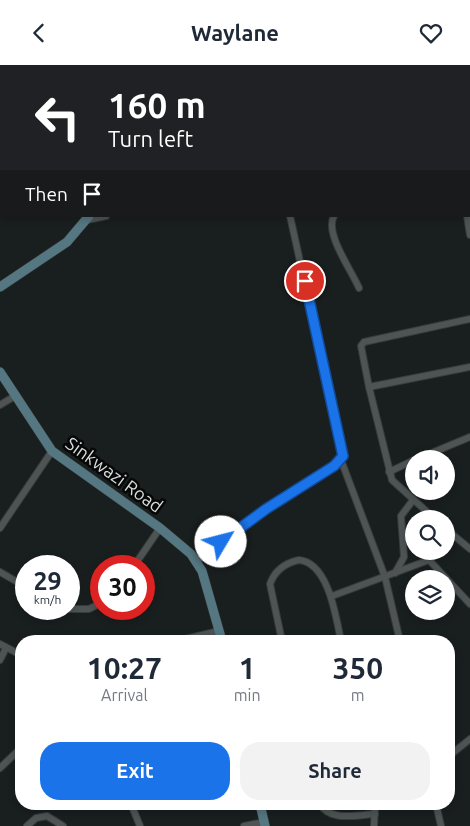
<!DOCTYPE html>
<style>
:root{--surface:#fff;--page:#f2f2f3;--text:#1f2937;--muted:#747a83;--accent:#1a73e8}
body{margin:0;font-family:Ubuntu,sans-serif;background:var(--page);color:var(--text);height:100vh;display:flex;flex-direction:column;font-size:19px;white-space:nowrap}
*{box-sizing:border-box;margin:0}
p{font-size:16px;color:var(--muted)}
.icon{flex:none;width:28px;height:28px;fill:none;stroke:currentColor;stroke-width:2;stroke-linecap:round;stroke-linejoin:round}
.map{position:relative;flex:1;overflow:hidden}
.details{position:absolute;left:15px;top:570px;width:440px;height:175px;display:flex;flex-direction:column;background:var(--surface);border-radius:20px;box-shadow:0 2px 8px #0003}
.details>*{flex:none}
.banner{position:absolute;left:0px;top:0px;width:470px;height:152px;box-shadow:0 2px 8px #0003;background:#202124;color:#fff;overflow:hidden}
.buttons{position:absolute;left:405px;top:385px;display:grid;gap:10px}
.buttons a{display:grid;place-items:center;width:50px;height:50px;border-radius:50%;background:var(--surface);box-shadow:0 2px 8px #0003;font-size:25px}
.speed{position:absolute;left:15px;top:490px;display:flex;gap:10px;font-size:25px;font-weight:700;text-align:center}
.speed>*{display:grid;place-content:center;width:65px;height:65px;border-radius:50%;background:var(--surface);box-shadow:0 2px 8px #0003;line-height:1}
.speed small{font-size:12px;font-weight:400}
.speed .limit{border:8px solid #d22;background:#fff;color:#111}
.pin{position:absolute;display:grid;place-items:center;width:42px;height:42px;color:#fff;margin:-21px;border:2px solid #fff;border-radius:50%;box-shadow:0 1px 5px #0007}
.me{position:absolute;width:55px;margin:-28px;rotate:53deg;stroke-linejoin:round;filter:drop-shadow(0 0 4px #0008)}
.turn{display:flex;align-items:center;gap:18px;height:105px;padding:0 25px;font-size:22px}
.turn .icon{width:65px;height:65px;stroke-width:2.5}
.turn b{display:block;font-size:35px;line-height:42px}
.then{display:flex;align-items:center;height:48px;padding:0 25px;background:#0003;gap:10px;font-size:19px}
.eta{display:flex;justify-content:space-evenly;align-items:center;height:85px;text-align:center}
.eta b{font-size:30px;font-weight:700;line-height:35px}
.primary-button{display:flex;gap:10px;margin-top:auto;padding:10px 25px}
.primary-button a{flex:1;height:58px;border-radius:20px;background:var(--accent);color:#fff;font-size:20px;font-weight:700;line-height:58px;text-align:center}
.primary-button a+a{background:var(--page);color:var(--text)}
header{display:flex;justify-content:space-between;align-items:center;height:65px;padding:0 25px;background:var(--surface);font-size:22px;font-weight:700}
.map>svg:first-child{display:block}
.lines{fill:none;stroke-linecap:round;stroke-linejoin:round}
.street-casing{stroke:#373b3b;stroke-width:8}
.secondary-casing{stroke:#373b3b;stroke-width:10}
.street{stroke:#4e5453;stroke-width:6}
.secondary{stroke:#547782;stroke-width:9}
.route-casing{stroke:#114b97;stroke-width:12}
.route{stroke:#1a73e8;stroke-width:9}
.labels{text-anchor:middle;stroke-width:5;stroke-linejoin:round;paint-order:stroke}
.street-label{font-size:18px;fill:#d9dddc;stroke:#060707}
</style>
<header><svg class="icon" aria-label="back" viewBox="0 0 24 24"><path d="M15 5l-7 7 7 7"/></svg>Waylane<svg class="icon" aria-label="heart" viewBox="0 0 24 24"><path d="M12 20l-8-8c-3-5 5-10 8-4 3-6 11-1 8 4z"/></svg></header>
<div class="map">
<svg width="470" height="761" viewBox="0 0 470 761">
<rect width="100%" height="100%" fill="#191e1e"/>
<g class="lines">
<defs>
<g id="street">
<polyline points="15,0 17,1"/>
<polyline points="243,0 246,1"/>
<polyline points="234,1 235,0"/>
<polyline points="359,1 360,0"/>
<polyline points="469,85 470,85"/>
<polyline points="0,144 1,143"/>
<path d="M334 151C324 168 352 206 359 223"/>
<polyline points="467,151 470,170"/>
<polyline points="87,155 106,151"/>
<polyline points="369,322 361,281 364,277 470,254"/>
<polyline points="0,340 15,331"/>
<polyline points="417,394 470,372"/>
<polyline points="341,395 385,512 400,576"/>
<polyline points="389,407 414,395"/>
<polyline points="435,454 392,415 369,322 470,302"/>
<polyline points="0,463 52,386"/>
<polyline points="446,464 470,484"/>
<polyline points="196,496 266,444 335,401 343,391 290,151"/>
<polyline points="134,501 160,463"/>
<polyline points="0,507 26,522"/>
<polyline points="395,508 404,492 401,451 413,435"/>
<polyline points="332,531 429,495 470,539"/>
<polyline points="69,544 89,544 101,538"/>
<polyline points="177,576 219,566"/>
<path d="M282 576 270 519C275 505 285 498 299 495 329 498 336 553 341 576"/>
<polyline points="0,579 21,590"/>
<polyline points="0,595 6,583"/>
<polyline points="449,691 470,674"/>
<polyline points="0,703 21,683"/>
<polyline points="131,739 140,761"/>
<path d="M320 739C330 757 357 750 375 749"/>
<polyline points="436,739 441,761"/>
<polyline points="27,761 36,753 47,751 63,761"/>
<polyline points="244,761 264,757"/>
<polyline points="374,761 375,739"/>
</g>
<g id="secondary">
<polyline points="164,1 165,0"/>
<polyline points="0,222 67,177 89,151"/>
<polyline points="0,307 52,386 160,463 191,489 202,506 222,576"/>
<polyline points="260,739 265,761"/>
</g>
</defs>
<!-- street casing -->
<use href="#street" class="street-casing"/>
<!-- secondary casing -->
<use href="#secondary" class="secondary-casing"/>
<!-- street -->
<use href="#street" class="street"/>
<!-- secondary -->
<use href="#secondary" class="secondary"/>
</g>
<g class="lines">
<defs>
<polyline id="route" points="221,477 266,444 334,401 343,391 305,216"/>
</defs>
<!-- route casing -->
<use href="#route" class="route-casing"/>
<!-- route -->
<use href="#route" class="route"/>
</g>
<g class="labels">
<!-- street labels -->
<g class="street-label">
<text transform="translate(114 410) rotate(36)" y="6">Sinkwazi Road</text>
</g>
</g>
</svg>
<div class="buttons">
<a><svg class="icon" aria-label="sound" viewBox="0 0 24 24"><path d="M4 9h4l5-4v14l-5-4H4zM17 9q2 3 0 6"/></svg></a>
<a><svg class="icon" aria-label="search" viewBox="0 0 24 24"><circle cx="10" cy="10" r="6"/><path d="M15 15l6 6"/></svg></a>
<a><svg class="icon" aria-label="layers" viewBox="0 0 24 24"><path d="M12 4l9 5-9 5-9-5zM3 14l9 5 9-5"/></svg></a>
</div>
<div class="speed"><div>29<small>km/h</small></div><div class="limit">30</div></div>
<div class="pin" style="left:305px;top:216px;background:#d93025"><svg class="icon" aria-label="arrive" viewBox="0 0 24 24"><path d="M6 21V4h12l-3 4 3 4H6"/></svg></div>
<svg class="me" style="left:221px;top:477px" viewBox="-20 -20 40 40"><circle r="19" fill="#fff"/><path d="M0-13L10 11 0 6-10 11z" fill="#1a73e8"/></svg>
<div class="banner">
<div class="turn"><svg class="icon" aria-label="left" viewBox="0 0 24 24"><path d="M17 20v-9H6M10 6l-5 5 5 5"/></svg><div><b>160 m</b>Turn left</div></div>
<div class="then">Then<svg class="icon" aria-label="arrive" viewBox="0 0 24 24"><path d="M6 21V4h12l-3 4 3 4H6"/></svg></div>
</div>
<section class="details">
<div class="eta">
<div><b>10:27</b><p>Arrival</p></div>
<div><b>1</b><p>min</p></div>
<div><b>350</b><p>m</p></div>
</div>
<div class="primary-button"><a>Exit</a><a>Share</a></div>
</section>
</div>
